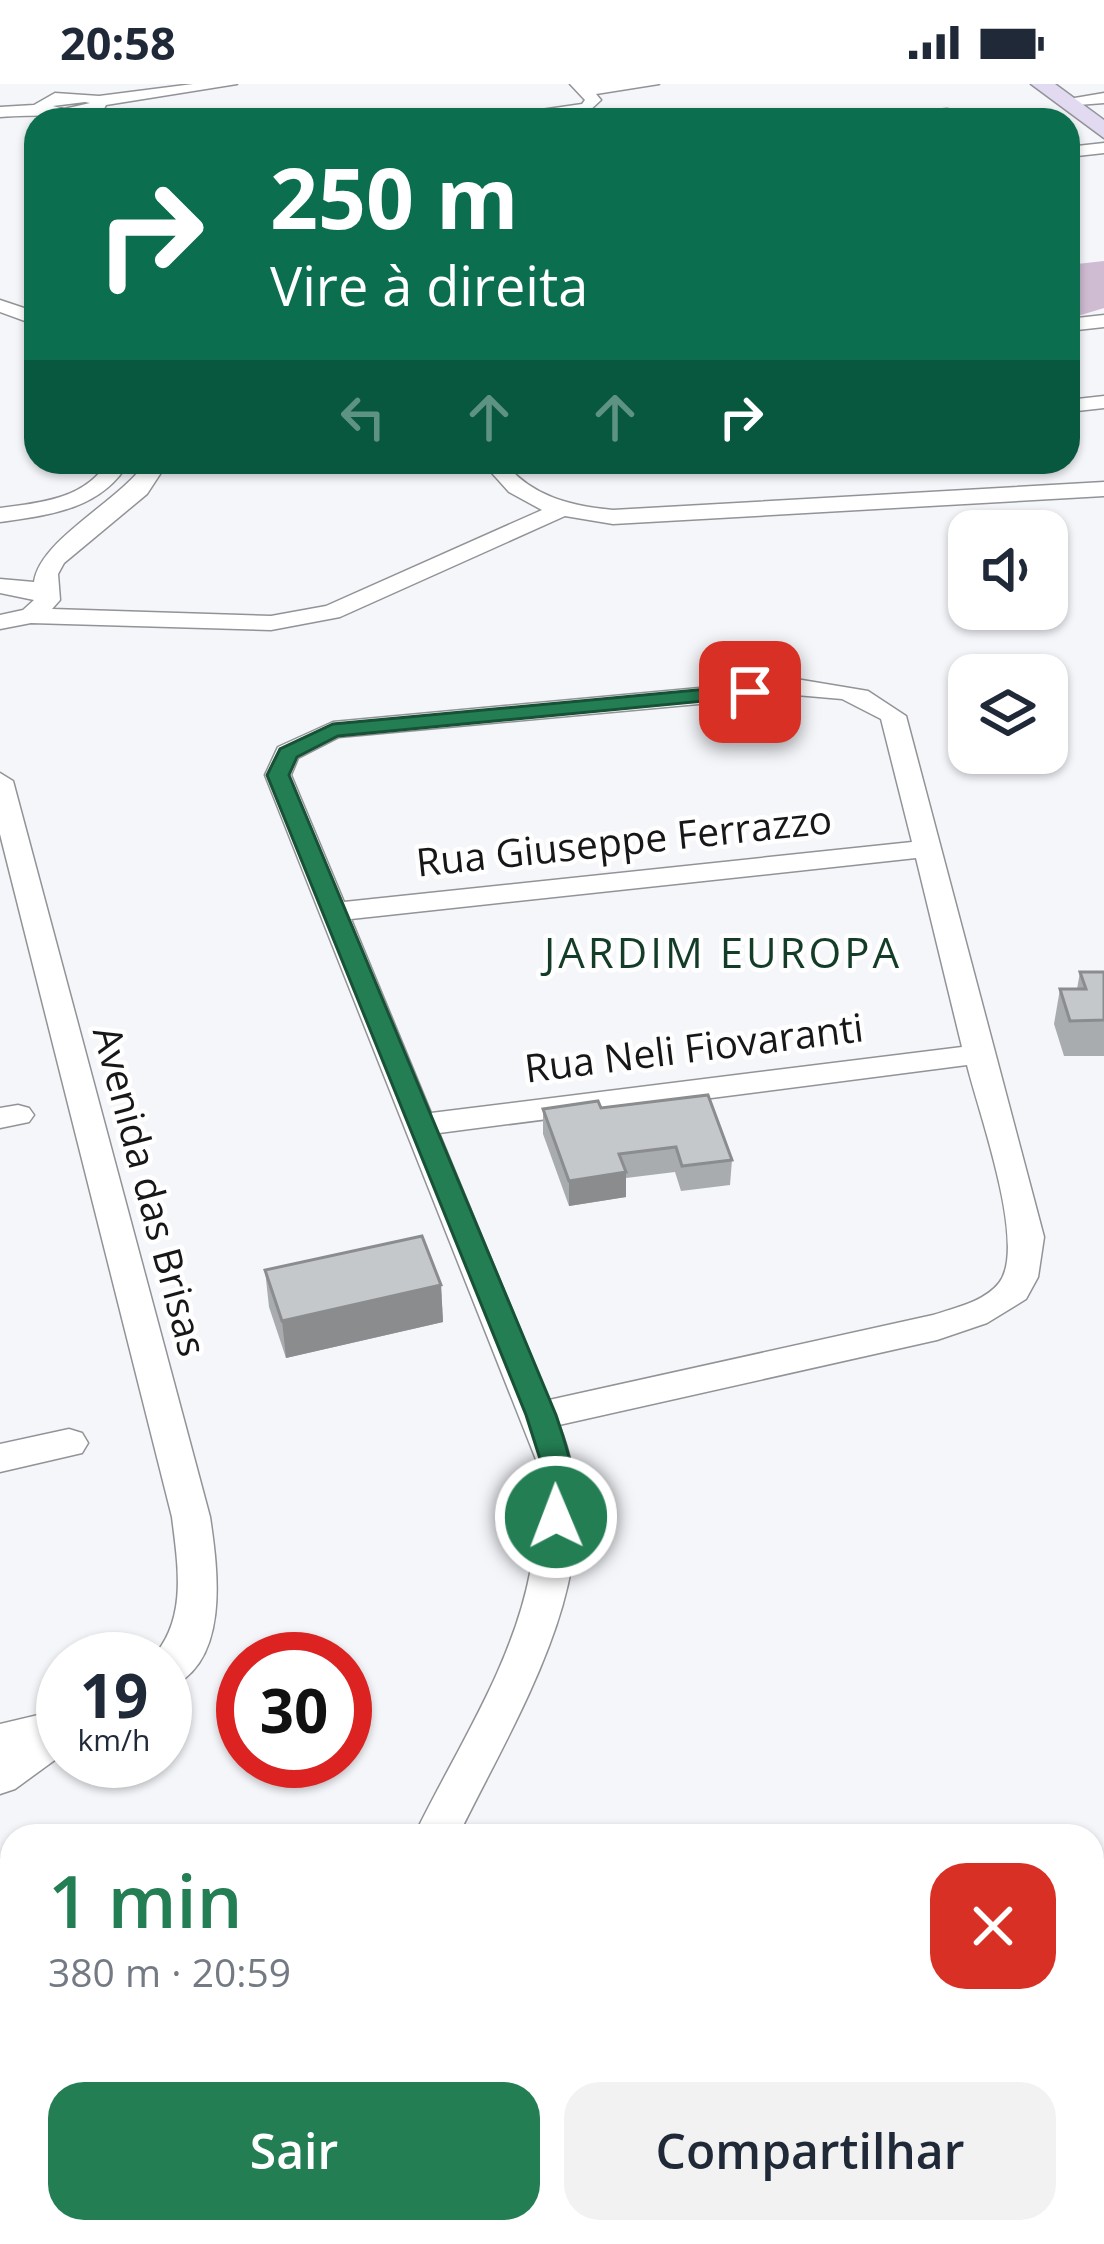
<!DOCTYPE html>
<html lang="pt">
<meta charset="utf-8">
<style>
:root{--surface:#fff;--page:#f2f2f3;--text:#1f2937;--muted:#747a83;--accent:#237e53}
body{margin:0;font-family:"Open Sans",sans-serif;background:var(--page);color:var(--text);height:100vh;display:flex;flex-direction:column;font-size:45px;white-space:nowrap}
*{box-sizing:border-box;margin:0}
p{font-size:39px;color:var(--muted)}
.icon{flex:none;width:66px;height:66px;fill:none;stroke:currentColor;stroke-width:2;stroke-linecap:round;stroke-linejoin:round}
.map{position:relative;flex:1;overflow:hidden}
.details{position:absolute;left:0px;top:1740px;width:1104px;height:420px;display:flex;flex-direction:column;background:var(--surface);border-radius:36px 36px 0 0;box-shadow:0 3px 9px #0004}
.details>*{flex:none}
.hud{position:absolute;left:24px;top:24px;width:1056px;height:366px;border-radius:36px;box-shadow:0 3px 9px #0004;background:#0b6e4f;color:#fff;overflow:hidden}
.buttons{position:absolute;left:948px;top:426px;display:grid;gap:24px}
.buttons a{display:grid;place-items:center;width:120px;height:120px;border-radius:24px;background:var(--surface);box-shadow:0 3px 9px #0004;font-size:60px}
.speed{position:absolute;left:36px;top:1548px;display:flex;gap:24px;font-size:60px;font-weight:700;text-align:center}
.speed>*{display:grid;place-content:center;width:156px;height:156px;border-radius:50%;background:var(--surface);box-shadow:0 3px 9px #0004;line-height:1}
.speed small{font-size:30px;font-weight:400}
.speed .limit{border:18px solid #d22;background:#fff;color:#111}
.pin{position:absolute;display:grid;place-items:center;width:102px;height:102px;color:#fff;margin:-51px;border-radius:24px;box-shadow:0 6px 18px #0006}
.me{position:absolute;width:132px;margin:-66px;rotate:359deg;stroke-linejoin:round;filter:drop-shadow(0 0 9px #0008)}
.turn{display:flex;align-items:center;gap:42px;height:252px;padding:0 48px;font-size:54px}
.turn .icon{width:156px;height:156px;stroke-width:2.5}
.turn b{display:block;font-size:84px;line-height:102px}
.lanes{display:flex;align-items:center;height:114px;padding:0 48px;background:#0003;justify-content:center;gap:60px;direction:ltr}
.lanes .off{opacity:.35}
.round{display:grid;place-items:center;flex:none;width:126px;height:126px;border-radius:36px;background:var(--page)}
.summary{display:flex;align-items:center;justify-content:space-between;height:204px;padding:0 48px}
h1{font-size:72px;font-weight:600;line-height:90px;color:var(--accent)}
.primary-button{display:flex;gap:24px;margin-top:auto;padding:24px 48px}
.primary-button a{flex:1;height:138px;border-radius:36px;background:var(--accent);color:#fff;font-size:48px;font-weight:600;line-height:138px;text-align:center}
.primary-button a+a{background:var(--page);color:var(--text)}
.status{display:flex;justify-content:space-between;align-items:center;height:84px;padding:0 60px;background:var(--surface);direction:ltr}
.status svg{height:33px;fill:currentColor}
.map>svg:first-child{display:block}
.green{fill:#cfbbd2}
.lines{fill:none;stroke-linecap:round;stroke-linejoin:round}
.street-casing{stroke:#929397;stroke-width:3}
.secondary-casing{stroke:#929397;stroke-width:3}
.street{fill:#fff;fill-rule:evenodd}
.secondary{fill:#e2daf1;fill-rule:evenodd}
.wall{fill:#a9acaf}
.shaded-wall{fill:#8a8c8e}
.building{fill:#c5c8cb;stroke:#8a8c8e;stroke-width:3}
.route{fill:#237e53;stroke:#175236;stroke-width:3}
.labels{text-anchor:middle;stroke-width:9;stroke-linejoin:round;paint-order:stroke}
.street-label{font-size:39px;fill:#171719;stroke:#fff}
.neighbourhood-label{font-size:42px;letter-spacing:3px;fill:#133d28;stroke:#fff}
</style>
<div class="status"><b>20:58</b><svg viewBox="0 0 49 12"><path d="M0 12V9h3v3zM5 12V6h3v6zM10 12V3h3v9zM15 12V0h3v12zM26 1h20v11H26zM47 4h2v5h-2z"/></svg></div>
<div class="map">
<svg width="1104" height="2160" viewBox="0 0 1104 2160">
<rect width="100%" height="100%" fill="#f5f6fa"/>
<!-- green -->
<polygon class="green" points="1104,177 1104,224 1068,235 1068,181"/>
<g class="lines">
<defs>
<g id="street">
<path d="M193 0H237L106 21 104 25C68 34 37 30 0 33V23L34 21 55 9 99 12ZM85 18 90 19 64 25 53 22Z"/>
<polygon points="570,0 659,0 596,10 601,16 587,29 473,36 582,20 585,16"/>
<polygon points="1104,9 1104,19 1065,22 1057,17"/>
<polygon points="947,25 998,36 877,36 885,31"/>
<polygon points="1104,59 1104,69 1068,73 1068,63"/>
<polygon points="0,216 36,228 36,241 0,228"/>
<polygon points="1104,231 1104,243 1068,247 1068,235"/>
<polygon points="1104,312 1104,324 1068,328 1068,316"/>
<path d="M107 378H129C102 425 50 431 0 438V424C39 419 86 415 107 378Z"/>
<path d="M146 378H168L147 410 64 479 58 490 60 516 52 525 271 532 326 522 542 426 509 408 482 378H504C532 413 571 422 613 426L1104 398V412L613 440 565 432 340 533 271 546 31 539 0 545V531L23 526 34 516 0 509V495L34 498C40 455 120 417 146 378Z"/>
<path d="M796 595 868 607 906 632 1044 1153 1038 1193 1026 1215 987 1239 937 1256 559 1341C617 1480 517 1630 458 1752H414C455 1667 512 1583 530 1489 537 1453 537 1415 537 1378L265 691 278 663 333 638ZM796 611 842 615 881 635 912 758 344 818 291 691 298 674 339 653ZM916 774 962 963 431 1029 351 835ZM967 981C978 1027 1028 1162 999 1199 984 1218 954 1224 933 1231L549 1316 439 1049Z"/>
<path d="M0 689 13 697 210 1433C218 1486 231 1582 165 1605V1575H151C188 1536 178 1482 172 1433L0 750Z"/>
<polygon points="18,1021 29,1024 34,1031 29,1038 0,1044 0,1024"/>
<polygon points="69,1345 82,1349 88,1359 82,1369 0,1388 0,1360"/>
<polygon points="55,1627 63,1628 63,1670 15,1705 0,1710 0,1640"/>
<polygon points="1104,1865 1104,1909 1092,1913 1092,1869"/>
<polygon points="1104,1934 1104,1980 1092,1984 1092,1938"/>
<polygon points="933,2148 983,2148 988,2160 938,2160"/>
</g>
<g id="secondary">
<polygon points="1031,0 1055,0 1104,36 1104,54"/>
<polygon points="0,1834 12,1838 12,1901 0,1896"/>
<polygon points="0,2016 12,2021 12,2085 0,2080"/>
<polygon points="237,2148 333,2148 337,2160 242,2160"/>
<polygon points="670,2148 769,2148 773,2160 675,2160"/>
</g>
</defs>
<!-- street casing -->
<use href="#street" class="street-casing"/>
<!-- secondary casing -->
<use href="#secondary" class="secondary-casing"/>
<!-- street -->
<use href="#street" class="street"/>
<!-- secondary -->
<use href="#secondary" class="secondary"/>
</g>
<!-- wall -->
<g class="wall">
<polygon points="1080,888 1104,888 1104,972 1064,972 1054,940 1060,905 1077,905"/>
<polygon points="543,1025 732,1076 730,1101 681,1107 675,1088 626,1094 626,1113 569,1122 543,1050"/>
<polygon points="265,1186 441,1201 443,1238 286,1274 269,1223"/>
</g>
<!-- shaded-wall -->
<g class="shaded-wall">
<polygon points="626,1088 626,1113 569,1122 569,1097"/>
<polygon points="441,1201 443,1238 286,1274 282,1237"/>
</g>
<!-- building -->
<g class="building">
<polygon points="1080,888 1104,888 1104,936 1070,937 1060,905 1086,905"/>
<polygon points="708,1011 732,1076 682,1082 676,1063 619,1070 626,1088 569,1097 543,1025 598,1017 601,1024"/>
<polygon points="422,1152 441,1201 282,1237 265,1186"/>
</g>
<!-- route -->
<path class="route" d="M750 601 757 603V612L338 652 297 673 289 691 556 1331C567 1364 584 1409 567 1442L556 1446 545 1442 540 1433 541 1378 526 1331 267 691 280 665 333 640Z"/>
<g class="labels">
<!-- street labels -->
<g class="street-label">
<text transform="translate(624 757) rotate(-6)" y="14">Rua Giuseppe Ferrazzo</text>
<text transform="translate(694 964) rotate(-7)" y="14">Rua Neli Fiovaranti</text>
<text transform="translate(150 1107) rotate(75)" y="14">Avenida das Brisas</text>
</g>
<!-- neighbourhood labels -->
<g class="neighbourhood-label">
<text x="723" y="884">JARDIM EUROPA</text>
</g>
</g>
</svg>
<div class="buttons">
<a><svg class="icon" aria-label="sound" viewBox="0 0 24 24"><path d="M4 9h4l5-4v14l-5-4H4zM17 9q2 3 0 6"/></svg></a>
<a><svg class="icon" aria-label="layers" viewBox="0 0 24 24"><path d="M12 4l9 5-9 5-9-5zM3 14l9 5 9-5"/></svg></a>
</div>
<div class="speed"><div>19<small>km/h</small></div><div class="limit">30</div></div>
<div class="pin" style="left:750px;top:608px;background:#d93025"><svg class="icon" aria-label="arrive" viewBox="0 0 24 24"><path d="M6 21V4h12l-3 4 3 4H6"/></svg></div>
<svg class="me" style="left:556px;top:1433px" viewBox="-20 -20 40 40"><circle r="17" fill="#237e53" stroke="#fff" stroke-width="3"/><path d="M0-11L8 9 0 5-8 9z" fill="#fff"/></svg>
<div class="hud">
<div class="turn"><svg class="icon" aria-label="right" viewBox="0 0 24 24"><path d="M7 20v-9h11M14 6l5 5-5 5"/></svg><div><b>250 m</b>Vire à direita</div></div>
<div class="lanes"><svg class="icon off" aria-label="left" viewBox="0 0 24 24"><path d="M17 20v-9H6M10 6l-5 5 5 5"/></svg><svg class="icon off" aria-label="ahead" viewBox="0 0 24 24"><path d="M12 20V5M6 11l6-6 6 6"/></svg><svg class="icon off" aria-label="ahead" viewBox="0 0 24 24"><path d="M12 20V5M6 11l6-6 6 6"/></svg><svg class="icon" aria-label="right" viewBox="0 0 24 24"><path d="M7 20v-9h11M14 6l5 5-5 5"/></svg></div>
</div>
<section class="details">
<div class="summary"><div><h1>1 min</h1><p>380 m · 20:59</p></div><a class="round" style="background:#d93025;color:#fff"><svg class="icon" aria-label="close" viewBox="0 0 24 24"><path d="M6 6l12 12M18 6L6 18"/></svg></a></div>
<div class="primary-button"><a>Sair</a><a>Compartilhar</a></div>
</section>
</div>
